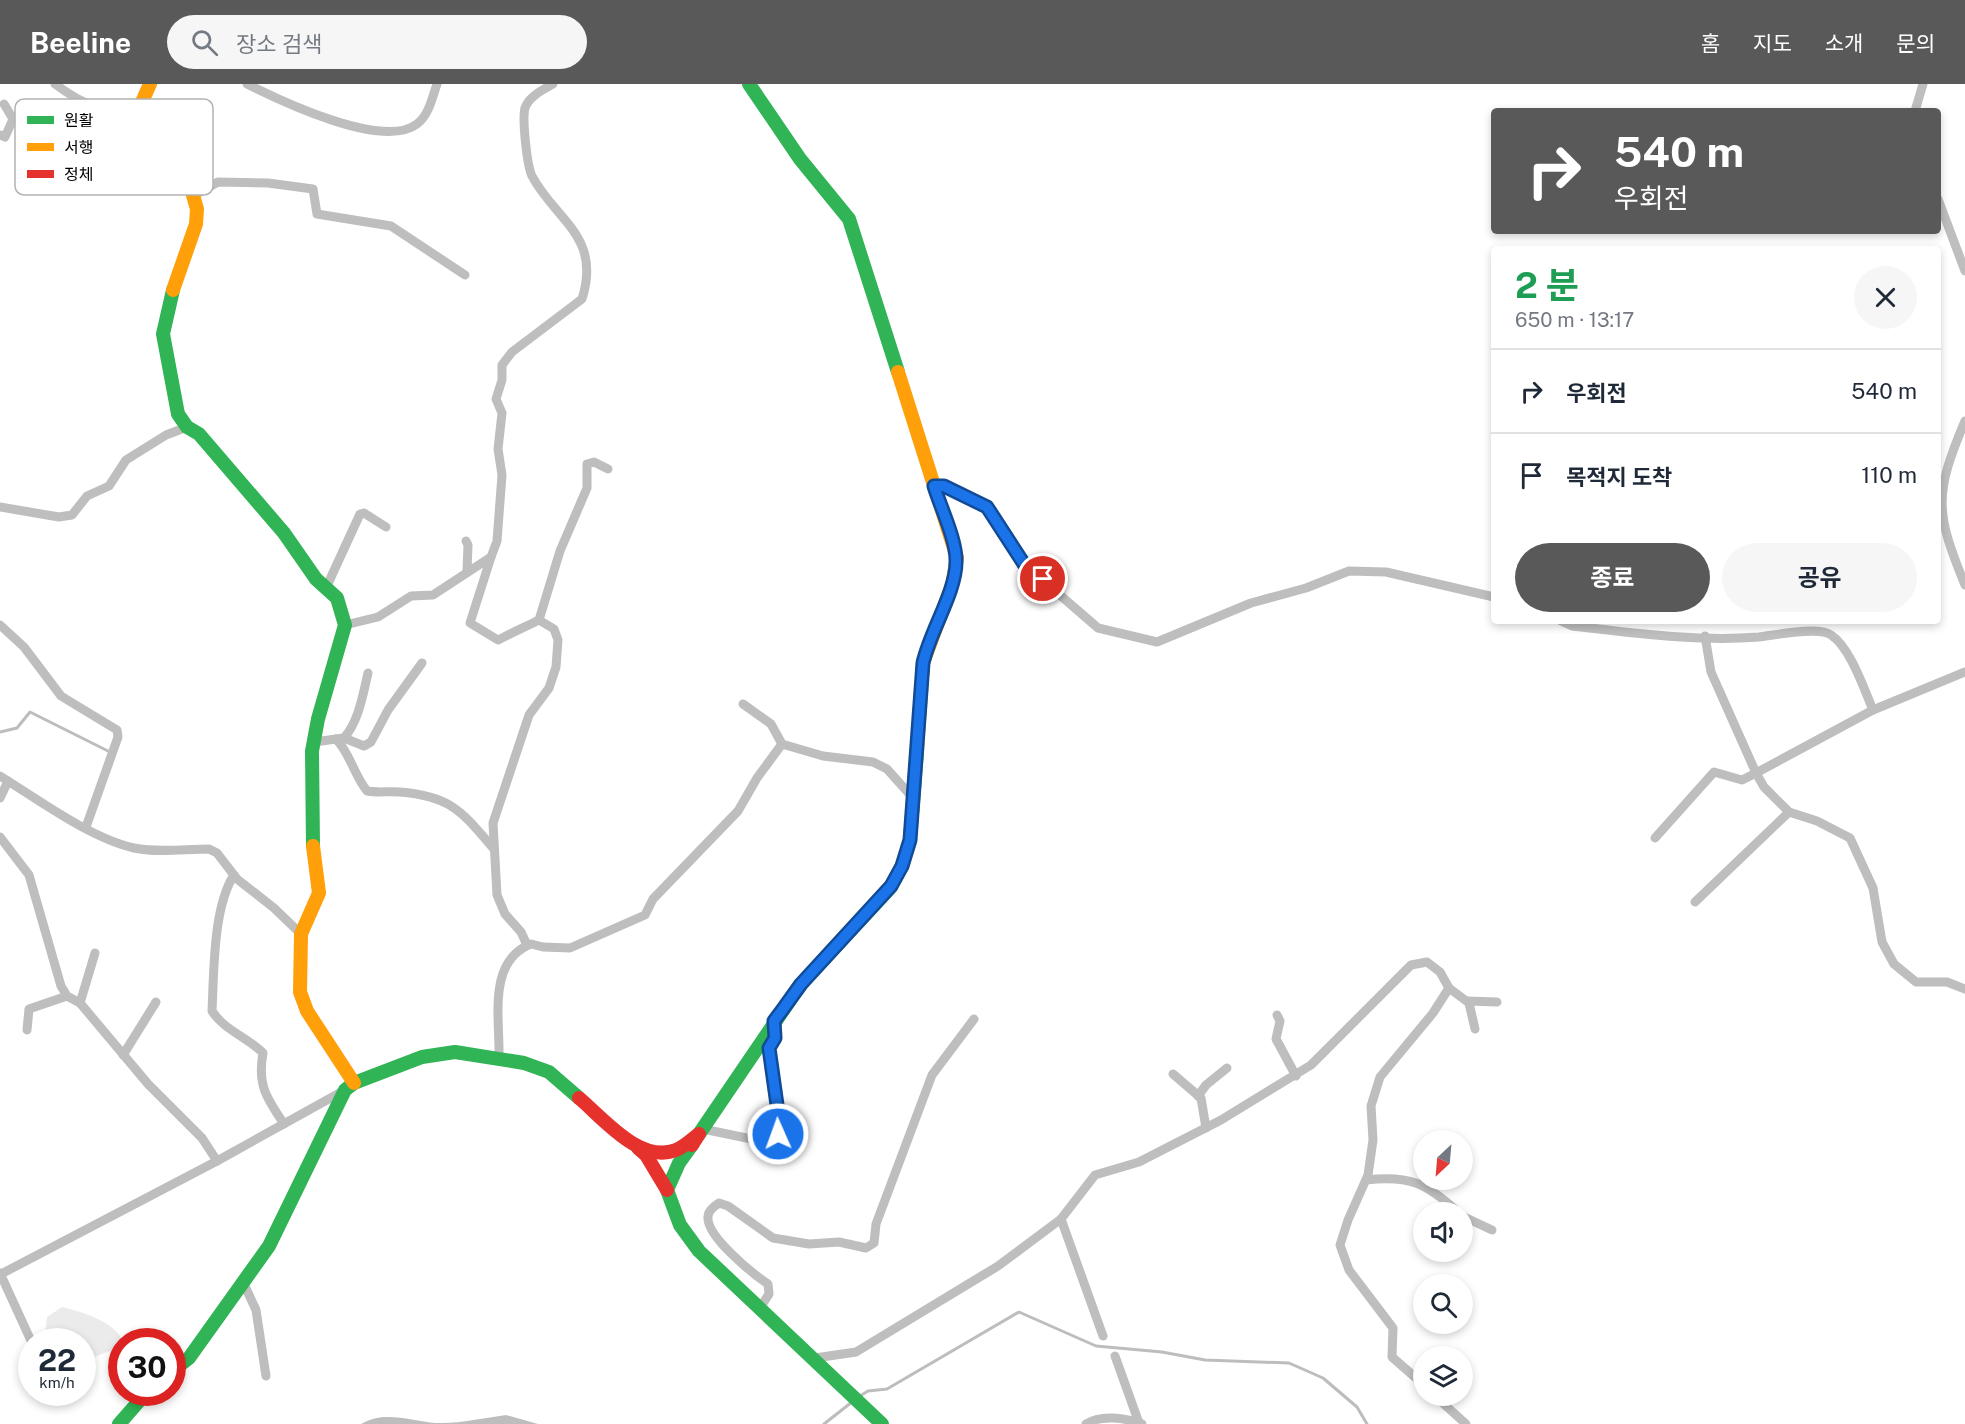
<!DOCTYPE html>
<html lang="ko">
<meta charset="utf-8">
<style>
:root{--surface:#fff;--page:#f6f6f7;--text:#1f2937;--muted:#747a83;--line:#e0e1e3;--accent:#595959}
body{margin:0;font-family:"Public Sans","Noto Sans KR",sans-serif;background:var(--page);color:var(--text);height:100vh;display:flex;flex-direction:column;font-size:22px;white-space:nowrap}
*{box-sizing:border-box;margin:0}
p{font-size:20px;color:var(--muted)}
.icon{flex:none;width:33px;height:33px;fill:none;stroke:currentColor;stroke-width:2;stroke-linecap:round;stroke-linejoin:round}
.map{position:relative;flex:1;overflow:hidden}
.sheet{position:absolute;left:1491px;top:162px;width:450px;height:378px;display:flex;flex-direction:column;background:var(--surface);border-radius:6px;box-shadow:0 3px 9px #0003}
.sheet>*{flex:none}
.banner{position:absolute;left:1491px;top:24px;width:450px;height:126px;border-radius:6px;box-shadow:0 3px 9px #0003;background:#595959;color:#fff;overflow:hidden}
.needle{width:39px;rotate:206deg}
.buttons{position:absolute;left:1413px;top:1046px;display:grid;gap:12px}
.buttons a{display:grid;place-items:center;width:60px;height:60px;border-radius:50%;background:var(--surface);box-shadow:0 3px 9px #0003;font-size:30px}
.speed{position:absolute;left:18px;top:1244px;display:flex;gap:12px;font-size:30px;font-weight:700;text-align:center}
.speed>*{display:grid;place-content:center;width:78px;height:78px;border-radius:50%;background:var(--surface);box-shadow:0 3px 9px #0003;line-height:1}
.speed small{font-size:15px;font-weight:400}
.speed .limit{border:9px solid #d22;background:#fff;color:#111}
.pin{position:absolute;display:grid;place-items:center;width:51px;height:51px;color:#fff;margin:-26px;border:3px solid #fff;border-radius:50%;box-shadow:0 2px 6px #0007}
.me{position:absolute;width:66px;margin:-33px;rotate:358deg;stroke-linejoin:round;filter:drop-shadow(0 0 4px #0008)}
.turn{display:flex;align-items:center;gap:21px;height:126px;padding:0 24px;font-size:27px}
.turn .icon{width:78px;height:78px;stroke-width:2.5}
.turn b{display:block;font-size:42px;line-height:51px}
.round{display:grid;place-items:center;flex:none;width:63px;height:63px;border-radius:32px;background:var(--page)}
.headline{display:flex;align-items:center;justify-content:space-between;height:102px;padding:0 24px}
h1{font-size:36px;font-weight:700;line-height:45px;color:#1e9e55}
.cta{display:flex;gap:12px;margin-top:auto;padding:12px 24px}
.cta a{flex:1;height:69px;border-radius:36px;background:var(--accent);color:#fff;font-size:24px;font-weight:700;line-height:69px;text-align:center}
.cta a+a{background:var(--page);color:var(--text)}
ul{padding:0;list-style:none}
li{display:flex;align-items:center;gap:18px;height:84px;padding:0 24px;border-top:2px solid var(--line)}
li div{flex:1}
li b{display:block;font-size:22px}
li em{font-style:normal}
header{display:flex;align-items:center;gap:36px;box-sizing:border-box;height:84px;padding:0 30px;background:var(--accent);color:#fff}
header strong{font-size:28px}
nav{display:flex;gap:33px;margin-inline-start:auto;font-size:21px}
.search{width:420px;height:54px;background:var(--page);display:flex;align-items:center;gap:15px;box-sizing:border-box;padding:0 21px;border-radius:33px;color:var(--muted);font-size:22px}
.map>svg:first-child{display:block}
.green{fill:#ebebeb}
.water{fill:#bdbdbd}
.lines{fill:none;stroke-linecap:round;stroke-linejoin:round}
.stream{stroke:#bdbdbd;stroke-width:3}
.street{stroke:#bebebe;stroke-width:9}
.fast{stroke:#30b455;stroke-width:14}
.slow{stroke:#ff9f0a;stroke-width:14}
.jam{stroke:#e5322d;stroke-width:14}
.route-casing{stroke:#114b97;stroke-width:15}
.route{stroke:#1a73e8;stroke-width:10}
.key{fill:#fff;stroke:#b2b2b2;stroke-width:1.5}
.key-label{font-size:16px;fill:#000}
</style>
<header>
<strong>Beeline</strong>
<div class="search"><svg class="icon" aria-label="search" viewBox="0 0 24 24"><circle cx="10" cy="10" r="6"/><path d="M15 15l6 6"/></svg>장소 검색</div>
<nav><a>홈</a><a>지도</a><a>소개</a><a>문의</a></nav>
</header>
<div class="map">
<svg width="1965" height="1340" viewBox="0 0 1965 1340">
<rect width="100%" height="100%" fill="#fff"/>
<!-- green -->
<path class="green" d="M62 1223C82 1228 114 1237 123 1257L121 1263 83 1277 82 1257H48L45 1251 47 1233Z"/>
<!-- water -->
<path class="water" d="M506 1331 538 1340H361C385 1326 410 1337 436 1339 459 1340 483 1334 506 1331Z"/>
<g class="lines">
<!-- stream -->
<g class="stream">
<polyline points="0,648 17,644 30,628 108,667"/>
<polyline points="860,1312 868,1307 887,1305 1019,1228 1096,1262 1162,1268 1205,1276 1289,1279 1323,1294 1357,1323 1367,1340"/>
<polyline points="824,1340 852,1318"/>
</g>
<!-- street -->
<g class="street">
<path d="M55 0C83 21 103 30 138 22"/>
<path d="M247 0C281 17 383 66 417 40 429 31 432 14 437 0"/>
<polyline points="1915,27 1923,0"/>
<polyline points="0,51 5,53 13,35 4,20"/>
<polyline points="193,112 218,98 268,99 313,105 317,130 391,142 465,191"/>
<polyline points="1938,115 1965,187"/>
<path d="M1965 337C1934 410 1935 428 1965 501"/>
<polyline points="934,402 944,402 987,423 1024,480 1098,544 1157,558 1251,519 1306,504 1349,487 1386,488 1494,513"/>
<polyline points="0,423 59,433 72,431 87,412 109,402 126,376 166,351 187,343"/>
<polyline points="466,457 468,461 467,487"/>
<path d="M491 473 470 539 498 556C511 549 525 543 539 536"/>
<polyline points="326,504 360,430 364,429 386,443"/>
<path d="M1561 537 1572 542C1634 549 1697 558 1759 553 1775 551 1819 542 1831 551 1850 563 1864 605 1873 626"/>
<polyline points="0,541 24,563 61,612 117,646 118,653 86,743"/>
<path d="M345 541 378 533 411 512 433 511 491 473 497 457 502 391 498 365 502 329 496 315 502 296V281L512 268 582 215C602 152 555 136 532 92 527 82 522 35 525 24 529 12 543 6 553 0"/>
<polyline points="1705,552 1711,588 1756,689 1873,626 1965,588"/>
<polyline points="743,620 771,640 782,660 823,672 873,678 887,685 913,714"/>
<path d="M344 654C359 637 363 610 368 589"/>
<polyline points="336,655 344,654 364,662 371,658 388,626 422,579"/>
<path d="M314 658 336 655C350 669 354 691 367 707 378 709 389 707 400 708 452 712 463 729 494 765"/>
<path d="M0 692C39 716 90 754 134 764 158 769 185 765 209 765L217 769 237 795 274 824 301 850"/>
<polyline points="0,714 8,697"/>
<polyline points="0,753 29,791 61,902 67,912 80,919 148,1000 202,1054 217,1077 345,1006"/>
<polyline points="1655,754 1714,688 1742,696 1756,689 1764,703 1789,728"/>
<path d="M234 791C213 823 214 888 212 927 224 946 247 953 263 969 257 1001 267 1015 284 1040"/>
<polyline points="1695,818 1789,728 1817,737 1850,754 1873,804 1882,858 1894,880 1916,898 1947,898 1965,905"/>
<polyline points="527,861 521,848 505,830 497,811 493,739 529,631 549,604 556,583 558,556 554,545 539,536 560,467 587,404 587,380 594,378 608,385"/>
<polyline points="1467,917 1497,918"/>
<polyline points="80,919 95,869"/>
<polyline points="1277,931 1280,937 1276,955 1296,992"/>
<polyline points="27,946 29,925 67,912"/>
<polyline points="123,971 156,918"/>
<path d="M499 973C500 935 487 877 531 860L543 863 570 864 645 831 653 815 738 727 757 694 782 660"/>
<polyline points="1173,990 1201,1014 1206,1044"/>
<polyline points="1198,1012 1206,1001 1227,984"/>
<polyline points="703,1045 766,1058 778,1050 779,1035 769,964 775,954 775,939"/>
<path d="M1366 1096C1410 1091 1426 1099 1458 1128"/>
<polyline points="1462,1132 1492,1146"/>
<polyline points="0,1189 32,1259"/>
<polyline points="1,1190 217,1077"/>
<polyline points="243,1198 256,1226 266,1292"/>
<path d="M760 1224 769 1210 768 1200C753 1190 706 1152 708 1133 708 1126 714 1123 719 1119L728 1122 773 1154 809 1160 839 1158 866 1164 874 1159 876 1140 932 991 974 935"/>
<polyline points="1103,1252 1061,1135 1095,1091 1139,1078 1221,1036 1311,981 1411,881 1427,878 1440,888 1449,904 1469,919 1475,945"/>
<polyline points="1115,1272 1139,1339"/>
<polyline points="815,1274 856,1268 998,1182 1061,1135"/>
<polyline points="1424,1301 1392,1273 1393,1244 1349,1186 1340,1161 1348,1136 1368,1091 1373,1056 1371,1022 1380,993 1433,929 1449,904"/>
<polyline points="1434,1311 1466,1340"/>
<path d="M1086 1340C1101 1330 1126 1334 1142 1340"/>
</g>
<!-- fast -->
<g class="fast">
<polyline points="749,0 800,75 849,135 898,288"/>
<polyline points="173,206 163,250 178,330 187,343 199,350 284,449 316,495 337,514 345,541 318,635 312,667 313,762"/>
<polyline points="699,1050 801,900 891,803 902,782 910,756 917,667"/>
<polyline points="692,1061 679,1079 667,1106 680,1141 699,1167 882,1340"/>
<polyline points="172,1287 189,1274 269,1162 345,1006 354,999 422,973 455,968 524,979 549,988 579,1014"/>
<polyline points="119,1340 147,1308"/>
</g>
<!-- slow -->
<g class="slow">
<polyline points="150,0 138,27 148,61 180,87 190,101 197,125 196,140 173,206"/>
<polyline points="898,288 957,474 952,501 923,579 917,667"/>
<polyline points="313,762 319,809 301,850 300,908 307,927 354,999"/>
</g>
<!-- jam -->
<g class="jam">
<path d="M579 1014C604 1035 640 1080 676 1066 684 1063 692 1055 699 1050L692 1061"/>
<polyline points="638,1064 646,1071 667,1106"/>
</g>
</g>
<g class="lines">
<defs>
<path id="route" d="M778 1050 779 1035 769 964 775 954 774 937 783 925 801 900 891 802 902 782 910 756 923 579C930 547 956 508 956 478 957 457 940 422 934 402H944L987 423 1024 480 1043 495"/>
</defs>
<!-- route casing -->
<use href="#route" class="route-casing"/>
<!-- route -->
<use href="#route" class="route"/>
</g>
<!-- legend -->
<rect x="15" y="15" width="198" height="96" rx="9" class="key"/>
<rect x="27" y="32" width="27" height="8" fill="#30b455"/>
<rect x="27" y="59" width="27" height="8" fill="#ff9f0a"/>
<rect x="27" y="86" width="27" height="8" fill="#e5322d"/>
<g class="key-label">
<text x="64" y="42">원활</text>
<text x="64" y="69">서행</text>
<text x="64" y="96">정체</text>
</g>
</svg>
<div class="buttons">
<a><svg class="needle" viewBox="-14 -14 28 28"><path d="M0-13l5 13h-10z" fill="#e53935"/><path d="M0 13l5-13h-10z" fill="#747a83"/></svg></a>
<a><svg class="icon" aria-label="sound" viewBox="0 0 24 24"><path d="M4 9h4l5-4v14l-5-4H4zM17 9q2 3 0 6"/></svg></a>
<a><svg class="icon" aria-label="search" viewBox="0 0 24 24"><circle cx="10" cy="10" r="6"/><path d="M15 15l6 6"/></svg></a>
<a><svg class="icon" aria-label="layers" viewBox="0 0 24 24"><path d="M12 4l9 5-9 5-9-5zM3 14l9 5 9-5"/></svg></a>
</div>
<div class="speed"><div>22<small>km/h</small></div><div class="limit">30</div></div>
<div class="pin" style="left:1043px;top:495px;background:#d93025"><svg class="icon" aria-label="arrive" viewBox="0 0 24 24"><path d="M6 21V4h12l-3 4 3 4H6"/></svg></div>
<svg class="me" style="left:778px;top:1050px" viewBox="-20 -20 40 40"><circle r="17" fill="#1a73e8" stroke="#fff" stroke-width="3"/><path d="M0-11L8 9 0 5-8 9z" fill="#fff"/></svg>
<div class="banner">
<div class="turn"><svg class="icon" aria-label="right" viewBox="0 0 24 24"><path d="M7 20v-9h11M14 6l5 5-5 5"/></svg><div><b>540 m</b>우회전</div></div>
</div>
<section class="sheet">
<div class="headline"><div><h1>2 분</h1><p>650 m · 13:17</p></div><a class="round"><svg class="icon" aria-label="close" viewBox="0 0 24 24"><path d="M6 6l12 12M18 6L6 18"/></svg></a></div>
<ul>
<li><svg class="icon" aria-label="right" viewBox="0 0 24 24"><path d="M7 20v-9h11M14 6l5 5-5 5"/></svg><div><b>우회전</b></div><em>540 m</em></li>
<li><svg class="icon" aria-label="arrive" viewBox="0 0 24 24"><path d="M6 21V4h12l-3 4 3 4H6"/></svg><div><b>목적지 도착</b></div><em>110 m</em></li>
</ul>
<div class="cta"><a>종료</a><a>공유</a></div>
</section>
</div>
